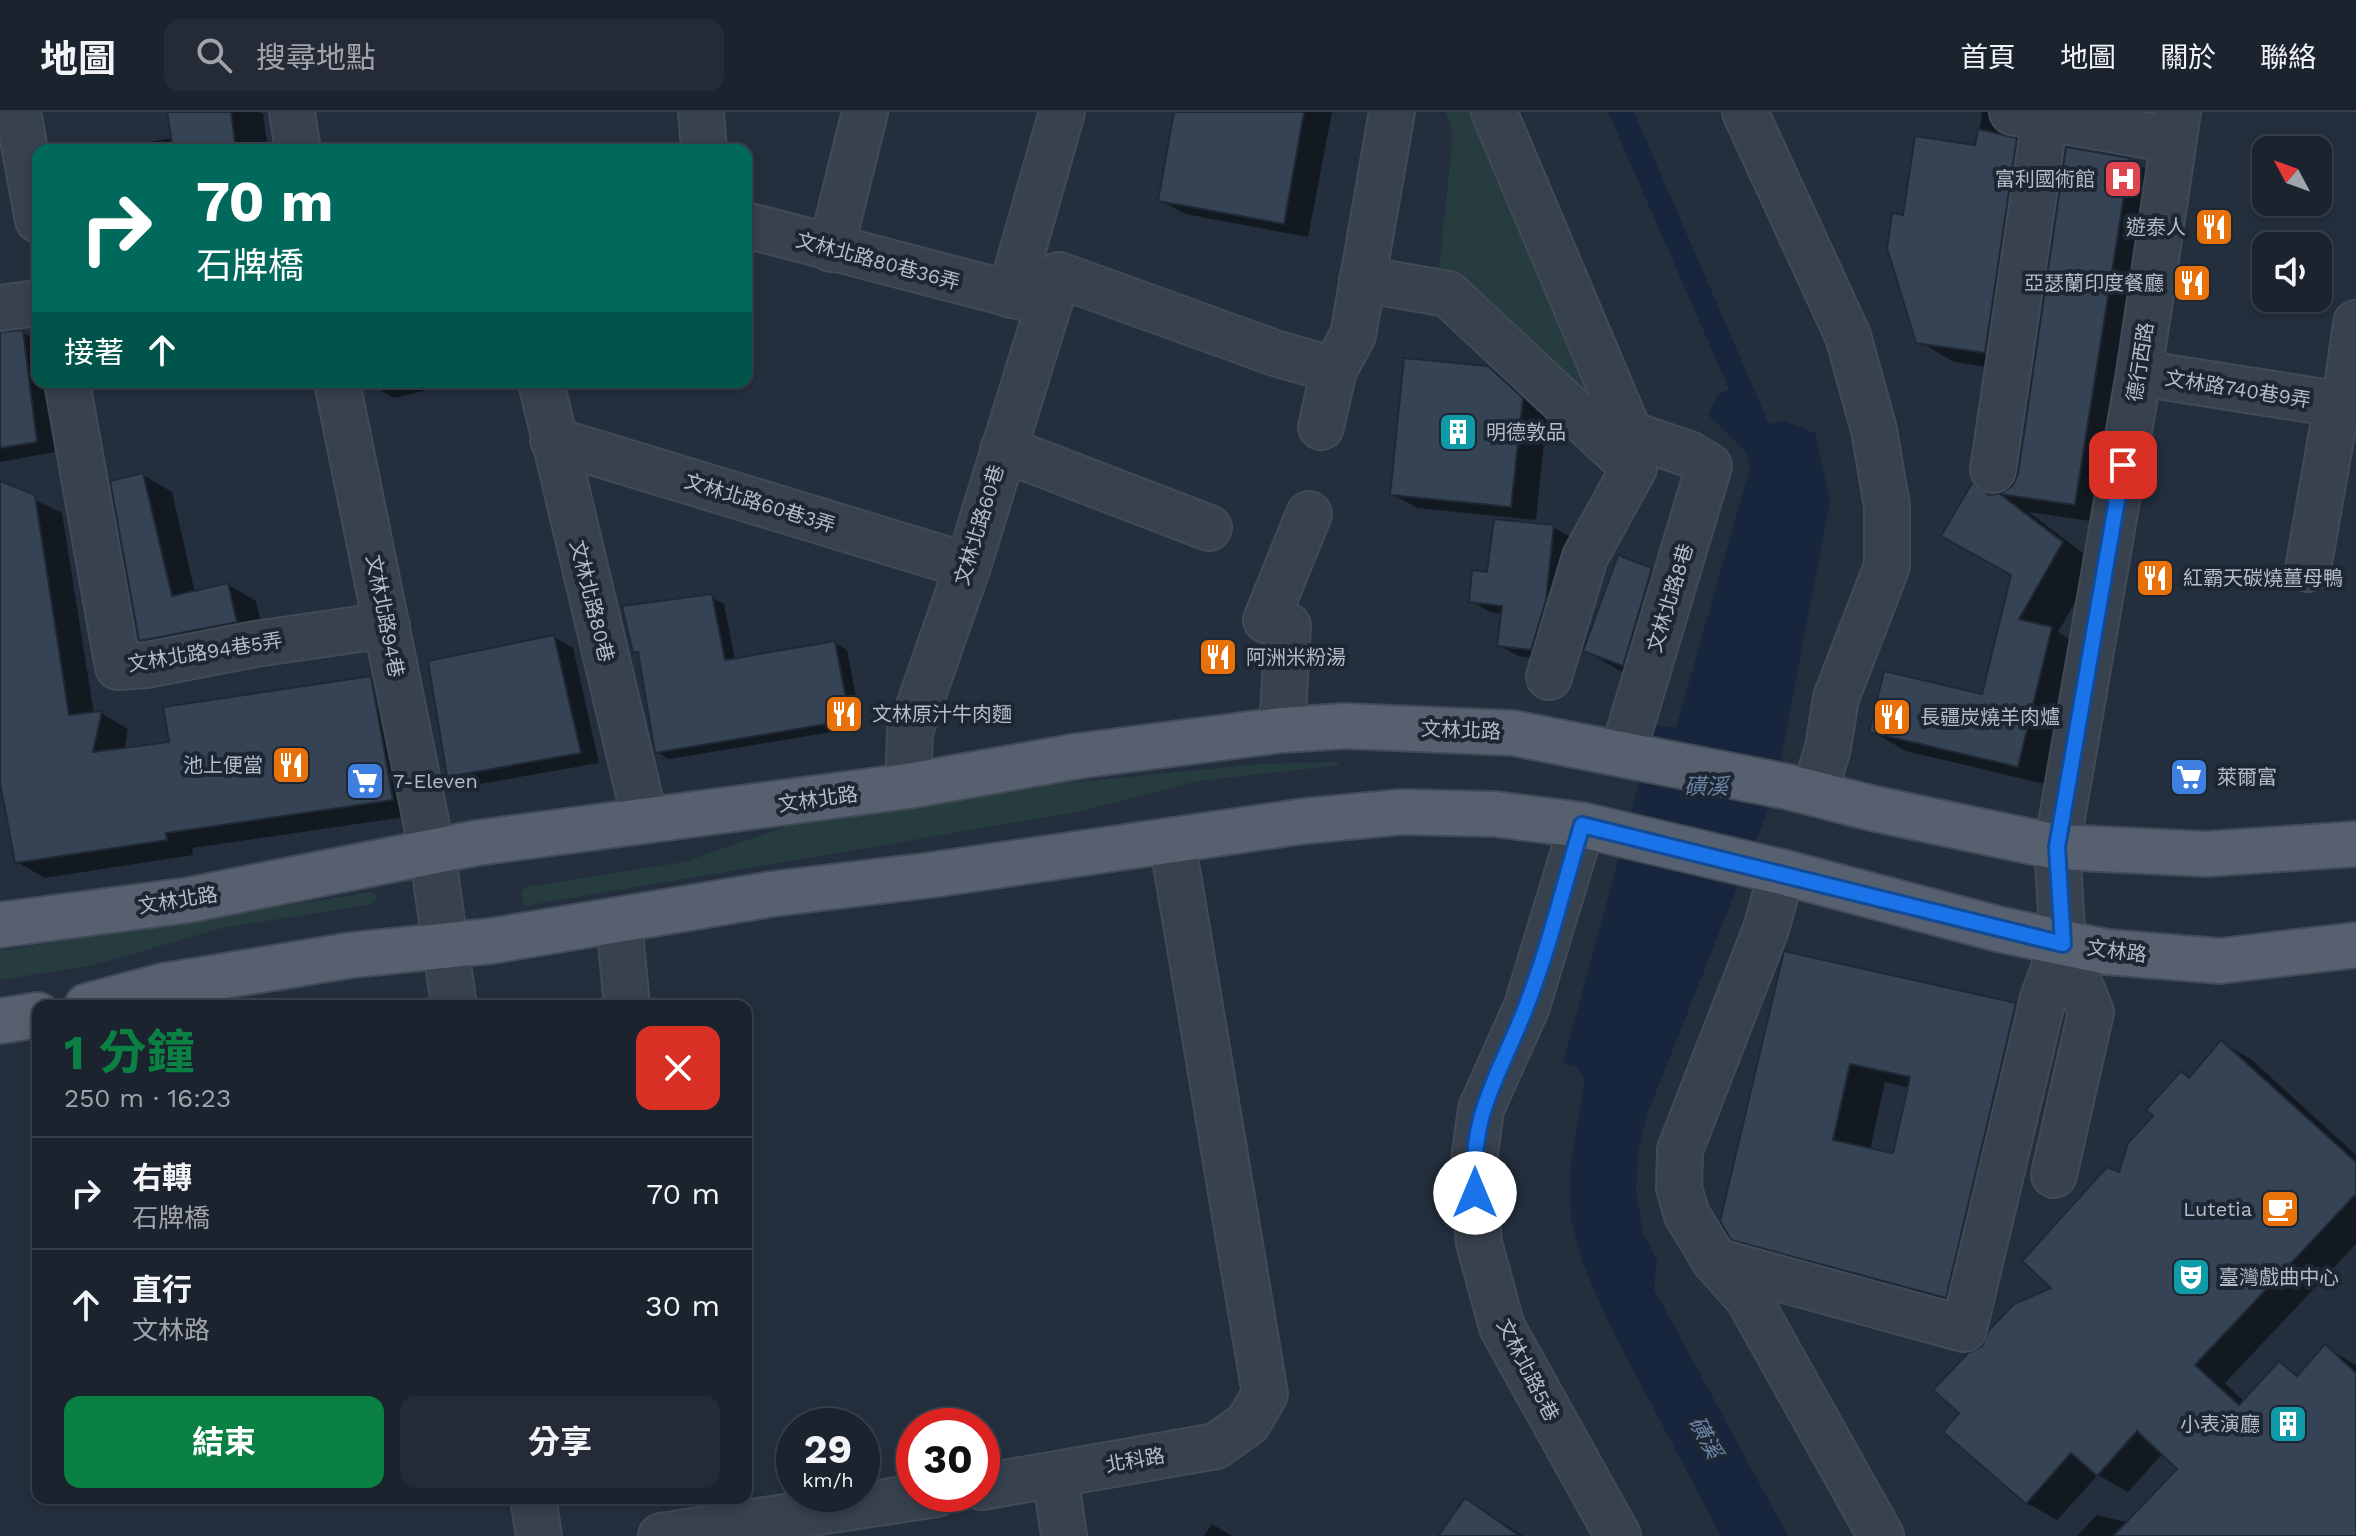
<!DOCTYPE html>
<html lang="zh-TW">
<meta charset="utf-8">
<style>
:root{--surface:#1b232e;--page:#242b36;--text:#f1f3f6;--muted:#a0a4aa;--line:#39404a;--accent:#0b8043}
body{margin:0;font-family:"Work Sans","Noto Sans TC",sans-serif;background:var(--page);color:var(--text);height:100vh;display:flex;flex-direction:column;font-size:30px;white-space:nowrap}
*{box-sizing:border-box;margin:0}
p{font-size:26px;color:var(--muted)}
.icon{flex:none;width:44px;height:44px;fill:none;stroke:currentColor;stroke-width:2;stroke-linecap:round;stroke-linejoin:round}
.map{position:relative;flex:1;overflow:hidden}
.details{position:absolute;left:32px;top:888px;width:720px;height:504px;display:flex;flex-direction:column;background:var(--surface);border-radius:16px;box-shadow:0 4px 12px #0003,0 0 0 2px var(--line)}
.details>*{flex:none}
.hud{position:absolute;left:32px;top:32px;width:720px;height:244px;border-radius:16px;box-shadow:0 4px 12px #0003,0 0 0 2px var(--line);background:#00695c;color:#fff;overflow:hidden}
.needle{width:52px;rotate:311deg}
.tools{position:absolute;left:2252px;top:24px;display:grid;gap:16px}
.tools a{display:grid;place-items:center;width:80px;height:80px;border-radius:16px;background:var(--surface);box-shadow:0 4px 12px #0003,0 0 0 2px var(--line);font-size:40px}
.speed{position:absolute;left:776px;top:1296px;display:flex;gap:16px;font-size:40px;font-weight:700;text-align:center}
.speed>*{display:grid;place-content:center;width:104px;height:104px;border-radius:50%;background:var(--surface);box-shadow:0 4px 12px #0003,0 0 0 2px var(--line);line-height:1}
.speed small{font-size:20px;font-weight:400}
.speed .limit{border:12px solid #d22;background:#fff;color:#111}
.pin{position:absolute;display:grid;place-items:center;width:68px;height:68px;color:#fff;margin:-34px;border-radius:16px;box-shadow:0 4px 12px #0006}
.me{position:absolute;width:88px;margin:-44px;rotate:0deg;stroke-linejoin:round;filter:drop-shadow(0 0 6px #0008)}
.turn{display:flex;align-items:center;gap:28px;height:168px;padding:0 32px;font-size:36px}
.turn .icon{width:104px;height:104px;stroke-width:2.5}
.turn b{display:block;font-size:56px;line-height:68px}
.then{display:flex;align-items:center;height:76px;padding:0 32px;background:#0003;gap:16px;font-size:30px}
.round{display:grid;place-items:center;flex:none;width:84px;height:84px;border-radius:16px;background:var(--page)}
.overview{display:flex;align-items:center;justify-content:space-between;height:136px;padding:0 32px}
h1{font-size:48px;font-weight:700;line-height:60px;color:var(--accent)}
.action{display:flex;gap:16px;margin-top:auto;padding:16px 32px}
.action a{flex:1;height:92px;border-radius:16px;background:var(--accent);color:#fff;font-size:32px;font-weight:700;line-height:92px;text-align:center}
.action a+a{background:var(--page);color:var(--text)}
ul{padding:0;list-style:none}
li{display:flex;align-items:center;gap:24px;height:112px;padding:0 32px;border-top:2px solid var(--line)}
li div{flex:1}
li b{display:block;font-size:30px}
li em{font-style:normal}
header{display:flex;align-items:center;gap:48px;box-sizing:border-box;height:112px;padding:0 40px;background:var(--surface);border-bottom:2px solid var(--line)}
header strong{font-size:38px}
nav{display:flex;gap:44px;margin-inline-start:auto;font-size:28px}
.search{width:560px;height:72px;background:var(--page);display:flex;align-items:center;gap:20px;box-sizing:border-box;padding:0 28px;border-radius:16px;color:var(--muted);font-size:30px}
.map>svg:first-child{display:block}
.green{fill:#263c3f}
.water{fill:#17263c}
.shadow{fill:#0007;fill-rule:evenodd}
.building{fill:#364354;stroke:#1f2835;stroke-width:2;fill-rule:evenodd}
.lines{fill:none;stroke-linecap:round;stroke-linejoin:round}
.minor-casing{stroke:#414a57;stroke-width:48}
.major-casing{stroke:#414a57;stroke-width:48}
.minor{stroke:#38414e;stroke-width:44}
.major{stroke:#56606e;stroke-width:44}
.route-casing{stroke:#114b97;stroke-width:20}
.route{stroke:#1a73e8;stroke-width:14}
.labels{text-anchor:middle;stroke-width:8;stroke-linejoin:round;paint-order:stroke}
.poi-label{font-size:20px;fill:#b4bcc9;stroke:#1d2633;text-anchor:start}
.street-label{font-size:20px;fill:#b4bcc9;stroke:#1d2633}
.water-label{font-size:22px;font-style:italic;fill:#6d86a8;stroke:#1d2633}
</style>
<header>
<strong>地圖</strong>
<div class="search"><svg class="icon" aria-label="search" viewBox="0 0 24 24"><circle cx="10" cy="10" r="6"/><path d="M15 15l6 6"/></svg>搜尋地點</div>
<nav><a>首頁</a><a>地圖</a><a>關於</a><a>聯絡</a></nav>
</header>
<div class="map">
<svg width="2356" height="1424" viewBox="0 0 2356 1424">
<rect width="100%" height="100%" fill="#242f3e"/>
<!-- green -->
<g class="green">
<polygon points="1446,0 1475,0 1610,319 1439,159 1453,22"/>
<polygon points="1335,650 1340,653 1198,669 1077,700 525,794 521,781 526,775 684,750 808,707 985,679 1260,652"/>
<polygon points="373,780 378,785 372,792 222,816 94,853 0,868 0,839"/>
</g>
<!-- water -->
<polygon class="water" points="1608,0 1634,0 1769,312 1783,309 1815,321 1830,389 1774,683 1648,1000 1638,1040 1636,1079 1643,1121 1657,1148 1654,1177 1788,1424 1721,1424 1608,1210 1583,1152 1571,1108 1570,1058 1585,967 1576,955 1563,951 1655,612 1676,616 1750,356 1746,339 1708,303 1717,284 1729,277"/>
<!-- shadow -->
<g class="shadow">
<polygon points="169,0 259,0 263,2 268,38 142,38 141,31 173,26"/>
<polygon points="1176,0 1332,0 1308,125 1185,102 1160,88"/>
<polygon points="1982,0 2033,0 2023,27 2014,22 2014,26 2024,32 2020,260 1954,250 1918,229 1904,105 1977,35"/>
<polygon points="2130,48 2165,68 2110,412 2029,400 2097,452 2058,520 2086,537 2053,674 1906,639 1871,619 1983,585 2013,463 1973,374 1992,384 2002,383 2014,375"/>
<polygon points="22,220 38,229 38,270 46,270 55,340 0,350 0,224"/>
<polygon points="1488,256 1514,271 1547,302 1536,408 1417,396 1392,382"/>
<polygon points="374,270 462,270 394,286 375,275"/>
<polygon points="143,363 172,380 195,481 228,473 256,489 264,526 169,544 140,527"/>
<polygon points="0,371 62,401 94,602 101,601 128,617 124,638 171,631 371,566 398,582 419,703 192,736 193,743 45,766 17,750 0,648"/>
<polygon points="1553,415 1572,426 1550,548 1518,544 1499,533 1503,502 1490,500 1471,489"/>
<polygon points="1619,445 1652,458 1687,478 1658,573 1620,559 1585,538"/>
<polygon points="711,485 724,492 735,548 835,531 847,538 862,615 669,647 657,640 640,543 635,540"/>
<polygon points="554,525 573,536 599,651 468,674 449,663"/>
<path d="M1786 841 2015 893 2050 914 1981 1205 1769 1147 1733 1126ZM1885 970 1910 976 1895 1043 1870 1038Z"/>
<polygon points="2221,930 2252,948 2356,1043 2356,1132 2225,1271 2245,1290 2279,1252 2300,1264 2325,1235 2356,1253 2356,1424 2077,1424 2097,1403 2129,1411 2180,1356 2163,1341 2128,1380 2098,1363 2057,1408 2027,1391 1962,1301 1984,1235 2054,1177 2120,1063"/>
<polygon points="1466,1388 1500,1409 1523,1424 1441,1424"/>
<polygon points="1212,1412 1232,1424 1204,1424"/>
</g>
<!-- building -->
<g class="building">
<polygon points="167,0 231,0 236,38 173,38"/>
<polygon points="1174,0 1304,0 1284,112 1158,89"/>
<polygon points="1978,17 2017,26 1985,241 1916,231 1887,136 1892,101 1903,103 1915,24 1975,33"/>
<polygon points="2066,35 2130,46 2075,393 2000,382 2063,430 2019,507 2052,515 2018,655 1869,620 1884,559 1982,582 2011,463 1941,424 1972,371 1989,383 2001,381 2012,374 2018,362"/>
<polygon points="23,218 37,330 0,336 0,220"/>
<polygon points="1404,246 1488,254 1523,286 1511,395 1390,383"/>
<polygon points="143,361 172,484 228,471 237,510 139,529 110,369"/>
<polygon points="0,369 35,383 69,603 102,599 93,640 169,630 163,595 371,564 393,688 166,721 167,728 15,751 0,671"/>
<polygon points="1494,407 1554,413 1546,488 1531,538 1497,534 1502,494 1469,490 1472,458 1487,460"/>
<polygon points="1618,443 1652,456 1623,554 1583,539"/>
<polygon points="712,482 725,548 835,529 850,608 655,641 638,540 633,541 622,494"/>
<polygon points="554,523 581,641 447,665 428,549"/>
<path d="M1784 839 2016 891 1946 1186 1731 1128 1720 1109ZM1850 952 1910 965 1893 1041 1833 1028Z"/>
<polygon points="2221,928 2356,1050 2356,1082 2195,1253 2239,1293 2279,1249 2297,1264 2325,1232 2356,1261 2356,1424 2113,1424 2177,1357 2137,1319 2097,1364 2071,1341 2026,1392 1943,1320 1959,1301 1933,1278 1968,1241 1982,1234 1989,1218 2014,1192 2051,1176 2022,1149 2107,1055 2119,1060 2128,1031 2153,1004 2146,998 2181,959 2189,966"/>
<polygon points="1465,1386 1520,1424 1438,1424"/>
</g>
<g class="lines">
<defs>
<g id="minor">
<polyline points="18,0 38,108"/>
<polyline points="292,0 298,38"/>
<polyline points="701,0 704,38"/>
<polyline points="1494,0 1630,322 1689,342 1709,354 1623,641"/>
<polyline points="1745,0 1848,224 1874,318 1887,394 1887,454 1836,586 1828,636 1814,681"/>
<polyline points="2012,0 2173,28"/>
<polyline points="746,113 1049,192 968,454 910,620 908,674"/>
<polyline points="831,137 865,0"/>
<polyline points="1362,167 1448,182 1634,356 1585,445 1549,565"/>
<polyline points="1010,183 1062,0"/>
<polyline points="1049,192 1059,163 1275,241 1334,258"/>
<polyline points="0,196 38,191"/>
<polyline points="2139,261 2356,295"/>
<polyline points="67,270 118,555 147,553 255,532 387,513"/>
<polyline points="337,270 432,739 454,894"/>
<polyline points="541,270 645,708"/>
<polyline points="1321,315 1334,258 1353,223 1392,0"/>
<polyline points="553,328 968,454"/>
<polyline points="1003,337 1209,416"/>
<polyline points="1993,358 2045,6"/>
<polyline points="2308,457 2337,292 2347,276 2356,211"/>
<polyline points="1282,618 1288,514 1266,508 1309,402"/>
<polyline points="1582,713 1527,894 1481,997 1473,1056 1479,1131 1502,1215 1618,1424"/>
<polyline points="1782,760 1766,817 1680,1038 1679,1076 1687,1103 1715,1149 1748,1186 1881,1424"/>
<polyline points="619,810 627,894"/>
<polyline points="2054,1063 2091,900 2063,832 2057,735 2139,261 2178,0"/>
<polyline points="1715,1149 1964,1217 2043,886 2063,832"/>
<polyline points="1055,1363 1064,1424"/>
<polyline points="982,1375 1216,1334 1248,1311 1265,1282 1172,728"/>
<polyline points="533,1386 539,1424"/>
<polyline points="661,1424 937,1382"/>
</g>
<g id="major">
<polyline points="0,813 189,788 476,731 908,674 1078,644 1282,618 1345,614 1513,621 1789,675 1871,696 2057,735 2207,742 2356,732"/>
<polyline points="87,894 163,874 352,843 491,829 772,782 931,763 1305,709 1401,700 1494,702 1582,713 1782,760 1998,817 2107,840 2220,849 2356,833"/>
<polyline points="0,909 38,903"/>
</g>
</defs>
<!-- minor casing -->
<use href="#minor" class="minor-casing"/>
<!-- major casing -->
<use href="#major" class="major-casing"/>
<!-- minor -->
<use href="#minor" class="minor"/>
<!-- major -->
<use href="#major" class="major"/>
</g>
<g class="lines">
<defs>
<path id="route" d="M1475 1081C1469 1001 1499 965 1526 895 1549 836 1564 773 1582 713L2063 832 2057 735 2123 353"/>
</defs>
<!-- route casing -->
<use href="#route" class="route-casing"/>
<!-- route -->
<use href="#route" class="route"/>
</g>
<!-- icons -->
<defs>
<symbol id="hospital-square" viewBox="-11 -11 22 22"><rect x="-9" y="-9" width="18" height="18" rx="4" fill="#e0444e" stroke="#1d2633"/><path d="M-5-5h3v3.5h4V-5h3V5h-3V1.5h-4V5h-3Z" fill="#fff"/></symbol>
<symbol id="restaurant-square" viewBox="-11 -11 22 22"><rect x="-9" y="-9" width="18" height="18" rx="4" fill="#e8710a" stroke="#1d2633"/><path d="M-5-6h1v4h1v-4h1v4h1v-4h1v5L-1.5 .5V6h-2V.5L-5-1ZM5-6V6H3V1.5H1.5Q1.5-4 5-6Z" fill="#fff"/></symbol>
<symbol id="building-square" viewBox="-11 -11 22 22"><rect x="-9" y="-9" width="18" height="18" rx="4" fill="#0f9aa8" stroke="#1d2633"/><path d="M-4-6H4V6H1V3H-1V6H-4ZM-2.5-4.3h1.7v1.8h-1.7ZM.8-4.3h1.7v1.8H.8ZM-2.5-1h1.7V.8h-1.7ZM.8-1h1.7V.8H.8Z" fill="#fff"/></symbol>
<symbol id="supermarket-square" viewBox="-11 -11 22 22"><rect x="-9" y="-9" width="18" height="18" rx="4" fill="#3f7fe0" stroke="#1d2633"/><path d="M-6-5.5h2.5l.6 2H6L4.5 2H-2.5L-4.4-4H-6ZM-1.5 3.2a1.3 1.3 0 1 0 .1 0ZM3 3.2a1.3 1.3 0 1 0 .1 0Z" fill="#fff"/></symbol>
<symbol id="cafe-square" viewBox="-11 -11 22 22"><rect x="-9" y="-9" width="18" height="18" rx="4" fill="#e8710a" stroke="#1d2633"/><path d="M-5.5-4.5H6V0H3Q3 3.5 0 3.5H-2.5Q-5.5 3.5-5.5 0ZM3-3.2v2h1.7v-2ZM-6 4.5H4V6H-6Z" fill="#fff"/></symbol>
<symbol id="theatre-square" viewBox="-11 -11 22 22"><rect x="-9" y="-9" width="18" height="18" rx="4" fill="#0f9aa8" stroke="#1d2633"/><path d="M-5-5.5Q0-4 5-5.5V0Q5 5 0 6Q-5 5-5 0ZM-3.3-2.5H-1v1.5H-3.3ZM1-2.5H3.3v1.5H1ZM-2.8 1Q0 5.5 2.8 1Z" fill="#fff"/></symbol>
</defs>
<g fill-rule="evenodd">
<use href="#hospital-square" x="2101" y="45" width="44" height="44"/>
<use href="#restaurant-square" x="2192" y="93" width="44" height="44"/>
<use href="#restaurant-square" x="2170" y="149" width="44" height="44"/>
<use href="#building-square" x="1436" y="298" width="44" height="44"/>
<use href="#restaurant-square" x="2133" y="444" width="44" height="44"/>
<use href="#restaurant-square" x="1196" y="523" width="44" height="44"/>
<use href="#restaurant-square" x="822" y="580" width="44" height="44"/>
<use href="#restaurant-square" x="1870" y="583" width="44" height="44"/>
<use href="#restaurant-square" x="269" y="631" width="44" height="44"/>
<use href="#supermarket-square" x="2167" y="643" width="44" height="44"/>
<use href="#supermarket-square" x="343" y="647" width="44" height="44"/>
<use href="#cafe-square" x="2258" y="1075" width="44" height="44"/>
<use href="#theatre-square" x="2169" y="1143" width="44" height="44"/>
<use href="#building-square" x="2266" y="1290" width="44" height="44"/>
</g>
<g class="labels">
<!-- poi labels -->
<g class="poi-label">
<text x="2095" y="74" text-anchor="end">富利國術館</text>
<text x="2186" y="122" text-anchor="end">遊泰人</text>
<text x="2164" y="178" text-anchor="end">亞瑟蘭印度餐廳</text>
<text x="1486" y="327">明德敦品</text>
<text x="2183" y="473">紅霸天碳燒薑母鴨</text>
<text x="1246" y="552">阿洲米粉湯</text>
<text x="872" y="609">文林原汁牛肉麵</text>
<text x="1920" y="612">長疆炭燒羊肉爐</text>
<text x="263" y="660" text-anchor="end">池上便當</text>
<text x="2217" y="672">萊爾富</text>
<text x="393" y="676">7-Eleven</text>
<text x="2252" y="1104" text-anchor="end">Lutetia</text>
<text x="2219" y="1172">臺灣戲曲中心</text>
<text x="2260" y="1319" text-anchor="end">小表演廳</text>
</g>
<!-- street labels -->
<g class="street-label">
<text transform="translate(878 149) rotate(15)" y="7">文林北路80巷36弄</text>
<text transform="translate(2140 250) rotate(-81)" y="7">德行西路</text>
<text transform="translate(2238 277) rotate(9)" y="7">文林路740巷9弄</text>
<text transform="translate(760 391) rotate(17)" y="7">文林北路60巷3弄</text>
<text transform="translate(979 413) rotate(-73)" y="7">文林北路60巷</text>
<text transform="translate(1670 486) rotate(-73)" y="7">文林北路8巷</text>
<text transform="translate(592 489) rotate(76)" y="7">文林北路80巷</text>
<text transform="translate(385 504) rotate(79)" y="7">文林北路94巷</text>
<text transform="translate(205 540) rotate(-9)" y="7">文林北路94巷5弄</text>
<text transform="translate(1461 618) rotate(2)" y="7">文林北路</text>
<text transform="translate(818 687) rotate(-8)" y="7">文林北路</text>
<text transform="translate(178 788) rotate(-9)" y="7">文林北路</text>
<text transform="translate(2117 839) rotate(7)" y="7">文林路</text>
<text transform="translate(1528 1258) rotate(63)" y="7">文林北路5巷</text>
<text transform="translate(1135 1348) rotate(-10)" y="7">北科路</text>
</g>
<!-- water labels -->
<g class="water-label">
<text x="1706" y="682">磺溪</text>
<text transform="translate(1706 1325) rotate(62)" y="8">磺溪</text>
</g>
</g>
</svg>
<div class="tools">
<a><svg class="needle" viewBox="-14 -14 28 28"><path d="M0-13l5 13h-10z" fill="#e53935"/><path d="M0 13l5-13h-10z" fill="#a0a4aa"/></svg></a>
<a><svg class="icon" aria-label="sound" viewBox="0 0 24 24"><path d="M4 9h4l5-4v14l-5-4H4zM17 9q2 3 0 6"/></svg></a>
</div>
<div class="speed"><div>29<small>km/h</small></div><div class="limit">30</div></div>
<div class="pin" style="left:2123px;top:353px;background:#d93025"><svg class="icon" aria-label="arrive" viewBox="0 0 24 24"><path d="M6 21V4h12l-3 4 3 4H6"/></svg></div>
<svg class="me" style="left:1475px;top:1081px" viewBox="-20 -20 40 40"><circle r="19" fill="#fff"/><path d="M0-13L10 11 0 6-10 11z" fill="#1a73e8"/></svg>
<div class="hud">
<div class="turn"><svg class="icon" aria-label="right" viewBox="0 0 24 24"><path d="M7 20v-9h11M14 6l5 5-5 5"/></svg><div><b>70 m</b>石牌橋</div></div>
<div class="then">接著<svg class="icon" aria-label="ahead" viewBox="0 0 24 24"><path d="M12 20V5M6 11l6-6 6 6"/></svg></div>
</div>
<section class="details">
<div class="overview"><div><h1>1 分鐘</h1><p>250 m · 16:23</p></div><a class="round" style="background:#d93025;color:#fff"><svg class="icon" aria-label="close" viewBox="0 0 24 24"><path d="M6 6l12 12M18 6L6 18"/></svg></a></div>
<ul>
<li><svg class="icon" aria-label="right" viewBox="0 0 24 24"><path d="M7 20v-9h11M14 6l5 5-5 5"/></svg><div><b>右轉</b><p>石牌橋</p></div><em>70 m</em></li>
<li><svg class="icon" aria-label="ahead" viewBox="0 0 24 24"><path d="M12 20V5M6 11l6-6 6 6"/></svg><div><b>直行</b><p>文林路</p></div><em>30 m</em></li>
</ul>
<div class="action"><a>結束</a><a>分享</a></div>
</section>
</div>
